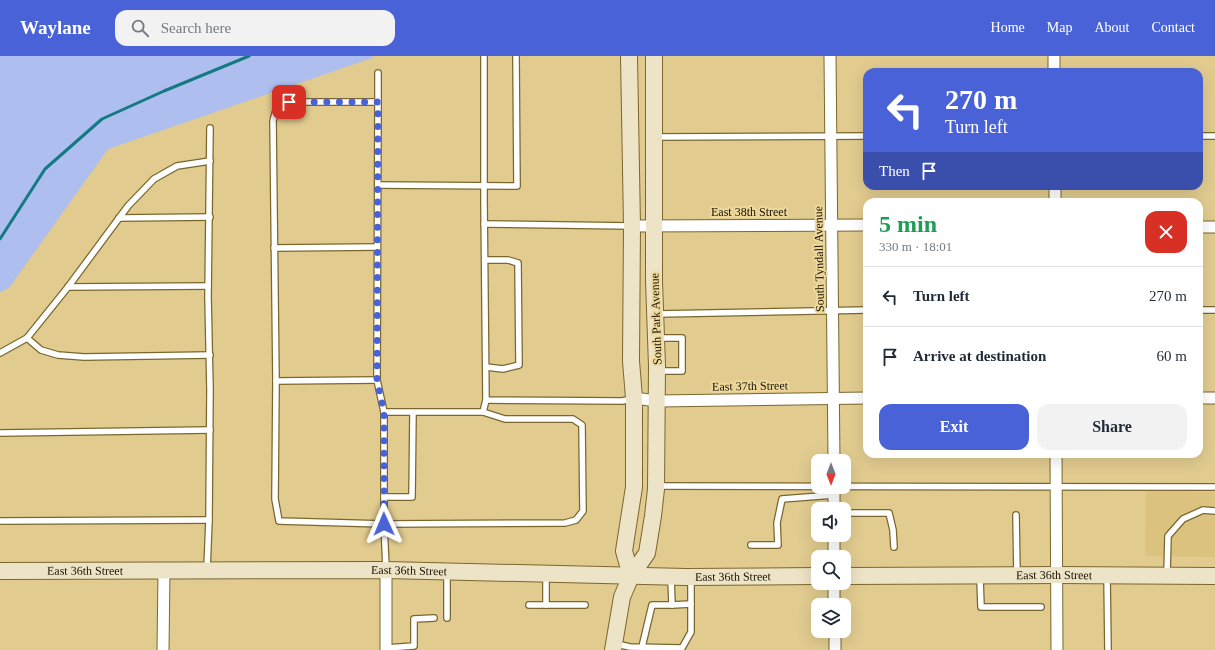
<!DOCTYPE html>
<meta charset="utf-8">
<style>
:root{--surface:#fff;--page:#f2f2f3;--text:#1f2937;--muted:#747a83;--line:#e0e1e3;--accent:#4962d7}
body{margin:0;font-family:Georgia,serif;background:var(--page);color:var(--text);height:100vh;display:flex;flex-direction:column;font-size:15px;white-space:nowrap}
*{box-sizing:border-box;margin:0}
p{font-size:13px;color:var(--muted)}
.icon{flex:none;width:22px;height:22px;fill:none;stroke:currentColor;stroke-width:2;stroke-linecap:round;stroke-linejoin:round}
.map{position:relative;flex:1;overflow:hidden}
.side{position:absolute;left:863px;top:142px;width:340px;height:260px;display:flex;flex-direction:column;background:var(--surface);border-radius:12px;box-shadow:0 4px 16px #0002}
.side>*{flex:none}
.hud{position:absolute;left:863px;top:12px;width:340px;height:122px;border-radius:12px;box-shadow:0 4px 16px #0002;background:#4962d7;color:#fff;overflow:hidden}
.needle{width:26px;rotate:180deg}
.controls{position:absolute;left:811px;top:398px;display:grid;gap:8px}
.controls a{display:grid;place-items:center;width:40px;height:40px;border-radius:8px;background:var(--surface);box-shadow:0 4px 16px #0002;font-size:20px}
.pin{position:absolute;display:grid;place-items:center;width:34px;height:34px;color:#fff;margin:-17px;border-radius:8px;box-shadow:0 2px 6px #0006}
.me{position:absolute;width:44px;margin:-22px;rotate:359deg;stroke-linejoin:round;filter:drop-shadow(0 0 3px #0008)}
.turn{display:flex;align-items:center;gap:14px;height:84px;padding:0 16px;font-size:18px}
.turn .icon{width:52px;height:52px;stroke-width:2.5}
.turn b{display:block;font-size:28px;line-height:34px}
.then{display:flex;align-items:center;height:38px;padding:0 16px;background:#0003;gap:8px;font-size:15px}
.round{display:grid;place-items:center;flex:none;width:42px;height:42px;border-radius:12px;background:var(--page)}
.summary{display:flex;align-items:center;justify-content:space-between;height:68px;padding:0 16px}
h1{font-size:24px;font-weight:700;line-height:30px;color:#1e9e55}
.action{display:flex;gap:8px;margin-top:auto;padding:8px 16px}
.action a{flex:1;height:46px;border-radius:12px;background:var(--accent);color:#fff;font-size:16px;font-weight:700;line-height:46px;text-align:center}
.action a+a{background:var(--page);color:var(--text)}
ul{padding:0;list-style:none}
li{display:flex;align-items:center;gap:12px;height:60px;padding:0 16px;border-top:1px solid var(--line)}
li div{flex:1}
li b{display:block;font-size:15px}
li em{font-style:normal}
header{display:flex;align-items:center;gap:24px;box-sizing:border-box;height:56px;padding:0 20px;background:var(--accent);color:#fff}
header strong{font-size:19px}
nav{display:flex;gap:22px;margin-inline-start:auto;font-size:14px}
.search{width:280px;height:36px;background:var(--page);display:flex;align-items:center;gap:10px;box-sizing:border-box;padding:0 14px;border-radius:12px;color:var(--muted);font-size:15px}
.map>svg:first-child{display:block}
.built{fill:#dbc27f}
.green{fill:#adbeef}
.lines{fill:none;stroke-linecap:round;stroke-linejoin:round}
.stream{stroke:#137982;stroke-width:3}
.lane-casing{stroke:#7b672d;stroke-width:8}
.street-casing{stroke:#7b672d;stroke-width:13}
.secondary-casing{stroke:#7b672d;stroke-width:18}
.lane{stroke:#fff;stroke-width:5.5}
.street{stroke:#fff;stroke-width:11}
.secondary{stroke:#ede3c6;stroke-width:16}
.route{stroke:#4962d7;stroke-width:7;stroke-dasharray:0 12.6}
.labels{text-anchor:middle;stroke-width:4;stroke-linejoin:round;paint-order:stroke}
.street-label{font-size:12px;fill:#191100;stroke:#eed89c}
</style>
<header>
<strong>Waylane</strong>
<div class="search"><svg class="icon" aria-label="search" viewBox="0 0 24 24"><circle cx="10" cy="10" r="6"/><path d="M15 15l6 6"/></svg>Search here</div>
<nav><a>Home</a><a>Map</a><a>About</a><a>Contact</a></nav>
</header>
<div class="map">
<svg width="1215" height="594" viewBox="0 0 1215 594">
<rect width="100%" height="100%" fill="#e1cb8f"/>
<!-- built -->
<polygon class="built" points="1146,435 1215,436 1215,501 1145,500"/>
<!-- green -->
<polygon class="green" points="0,0 374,0 372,2 108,93 9,232 0,236"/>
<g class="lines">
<!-- stream -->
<polyline class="stream" points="0,183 45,113 102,63 164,35 249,0"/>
<defs>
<g id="lane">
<polyline points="484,0 484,145 486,344 622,345 632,343"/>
<polyline points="378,17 378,46 289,46 276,54 273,65 276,325 275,443 279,465 384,468 384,441"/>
<polyline points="378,46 377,324 384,356"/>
<polyline points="1199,80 1215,80"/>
<polyline points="655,81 867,80"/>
<polyline points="378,129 517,130 516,0"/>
<polyline points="119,162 210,161"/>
<polyline points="484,168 632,170"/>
<polyline points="274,192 377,191"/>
<polyline points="485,204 508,204 518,207 519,309 503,313 486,311"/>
<polyline points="68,231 208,230"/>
<polyline points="1199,254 1215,254"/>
<polyline points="657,258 867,254"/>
<polyline points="27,282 41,294 58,299 84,301 210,299"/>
<polyline points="0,297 27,282 68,231 128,150 154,123 177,110 210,105"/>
<polyline points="658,315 682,315 682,282 658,282"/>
<polyline points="276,325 377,324"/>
<polyline points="483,356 486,344"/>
<polyline points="0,377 210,374"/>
<polyline points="657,430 1215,431"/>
<polyline points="844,457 889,457 893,474 894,491"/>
<polyline points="1016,459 1017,519"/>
<polyline points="0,465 209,464"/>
<polyline points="751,489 778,489 777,467 782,443 834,439"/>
<polyline points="386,512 384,468 565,467 576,464 583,455 582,369 573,363 505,363 483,356 413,356 412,441 384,441 384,356 413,356"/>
<polyline points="207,513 209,464 210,334 208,241 210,72"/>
<polyline points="1167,518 1168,480 1183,463 1203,454 1215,455"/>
<polyline points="546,520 546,549 585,549"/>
<polyline points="1107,520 1108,594"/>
<polyline points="671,522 672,549 691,548"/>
<polyline points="980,522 981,551 1041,551"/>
<polyline points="529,549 546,549"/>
<polyline points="447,562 447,516"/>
<polyline points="616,588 630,591 682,592 691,576 691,522"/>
<polyline points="642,591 652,549 672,549"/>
<polyline points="386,592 414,590 414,563 434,562"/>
</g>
<g id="street">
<polyline points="830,0 834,405"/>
<polyline points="1054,0 1054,16"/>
<polyline points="1055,130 1055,146"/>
<polyline points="632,170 867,169"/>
<polyline points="1199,171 1215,171"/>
<polyline points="634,342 657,345 867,342"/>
<polyline points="1199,342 1215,342"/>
<polyline points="1056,398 1057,594"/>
<polyline points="834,453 834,431"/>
<polyline points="834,501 834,479"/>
<polyline points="386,514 386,594"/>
<polyline points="834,527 834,549"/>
<polyline points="835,575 835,594"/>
<polyline points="163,594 164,515"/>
</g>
<g id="secondary">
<polyline points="629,0 632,170 631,305 634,342 634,431 624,495 631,520"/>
<path id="s1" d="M0 515 386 514 686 521 818 520"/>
<path id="s2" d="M844 520 1057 519 1215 520"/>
<polyline points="613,594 622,541 631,520 647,497 653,460 656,433 657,310 654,225 654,0"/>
</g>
</defs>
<!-- lane casing -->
<use href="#lane" class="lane-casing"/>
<!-- street casing -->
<use href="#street" class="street-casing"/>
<!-- secondary casing -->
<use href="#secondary" class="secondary-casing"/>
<!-- lane -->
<use href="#lane" class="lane"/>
<!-- street -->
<use href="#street" class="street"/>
<!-- secondary -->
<use href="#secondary" class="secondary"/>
</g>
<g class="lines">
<!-- route -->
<polyline class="route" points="289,46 378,46 377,324 384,356 384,468"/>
</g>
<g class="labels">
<!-- street labels -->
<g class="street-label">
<text x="749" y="160">East 38th Street</text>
<text transform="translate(819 203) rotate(-91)" y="4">South Tyndall Avenue</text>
<text transform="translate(656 263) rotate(-92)" y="4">South Park Avenue</text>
<text transform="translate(750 330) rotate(-1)" y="4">East 37th Street</text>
<text dy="4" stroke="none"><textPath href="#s1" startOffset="85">East 36th Street</textPath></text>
<text dy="4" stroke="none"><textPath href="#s1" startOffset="409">East 36th Street</textPath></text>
<text dy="4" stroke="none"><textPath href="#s2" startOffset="210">East 36th Street</textPath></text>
<text dy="4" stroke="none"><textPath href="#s1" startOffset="733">East 36th Street</textPath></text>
</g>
</g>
</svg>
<div class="controls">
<a><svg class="needle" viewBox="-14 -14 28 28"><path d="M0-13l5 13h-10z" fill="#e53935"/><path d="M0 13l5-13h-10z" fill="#747a83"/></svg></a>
<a><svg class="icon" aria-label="sound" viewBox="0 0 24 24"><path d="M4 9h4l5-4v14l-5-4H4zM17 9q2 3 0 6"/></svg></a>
<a><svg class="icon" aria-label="search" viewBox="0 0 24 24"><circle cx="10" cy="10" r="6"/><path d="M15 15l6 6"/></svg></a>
<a><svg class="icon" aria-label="layers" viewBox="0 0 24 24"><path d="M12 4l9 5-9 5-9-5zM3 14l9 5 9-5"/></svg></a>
</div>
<div class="pin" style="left:289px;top:46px;background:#d93025"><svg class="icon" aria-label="arrive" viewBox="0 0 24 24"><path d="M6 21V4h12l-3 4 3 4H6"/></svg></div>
<svg class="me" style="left:384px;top:468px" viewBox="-20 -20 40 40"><path d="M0-17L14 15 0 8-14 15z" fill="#4962d7" stroke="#fff" stroke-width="4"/></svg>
<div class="hud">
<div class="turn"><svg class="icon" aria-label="left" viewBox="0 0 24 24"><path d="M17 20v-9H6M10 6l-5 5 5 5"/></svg><div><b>270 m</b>Turn left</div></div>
<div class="then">Then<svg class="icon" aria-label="arrive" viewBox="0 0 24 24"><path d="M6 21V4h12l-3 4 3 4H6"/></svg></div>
</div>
<section class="side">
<div class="summary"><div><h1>5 min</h1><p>330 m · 18:01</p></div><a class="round" style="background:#d93025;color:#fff"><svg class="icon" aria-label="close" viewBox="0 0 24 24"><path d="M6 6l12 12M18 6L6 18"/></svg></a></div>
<ul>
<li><svg class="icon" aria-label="left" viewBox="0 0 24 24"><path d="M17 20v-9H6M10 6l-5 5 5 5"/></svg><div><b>Turn left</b></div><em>270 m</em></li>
<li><svg class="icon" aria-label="arrive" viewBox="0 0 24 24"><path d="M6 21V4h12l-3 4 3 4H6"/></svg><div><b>Arrive at destination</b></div><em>60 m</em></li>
</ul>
<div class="action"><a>Exit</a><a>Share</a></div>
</section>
</div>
